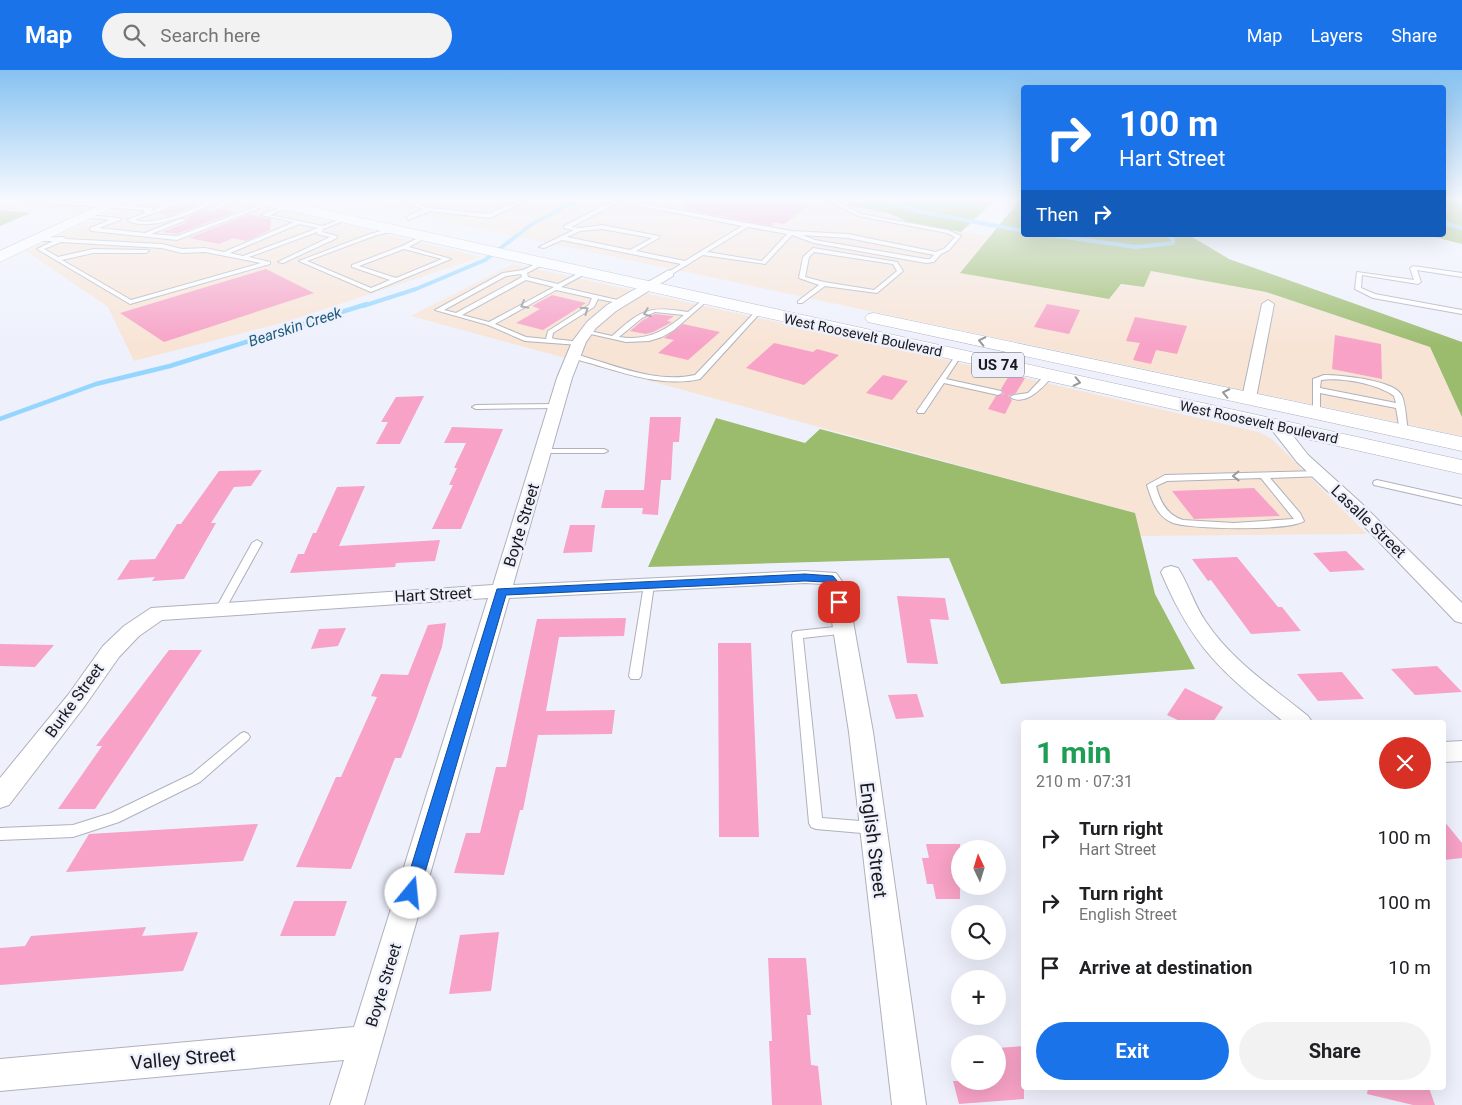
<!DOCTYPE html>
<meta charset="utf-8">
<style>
:root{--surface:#fff;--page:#f2f2f2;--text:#202124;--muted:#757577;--accent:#1a73e8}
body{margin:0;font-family:Roboto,sans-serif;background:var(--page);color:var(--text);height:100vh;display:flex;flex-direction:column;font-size:19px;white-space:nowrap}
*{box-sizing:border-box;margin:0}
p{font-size:16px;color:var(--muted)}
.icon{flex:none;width:28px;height:28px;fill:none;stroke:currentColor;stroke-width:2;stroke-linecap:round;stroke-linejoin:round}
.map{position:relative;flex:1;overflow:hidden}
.panel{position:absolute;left:1021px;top:650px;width:425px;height:370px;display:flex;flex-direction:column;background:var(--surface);border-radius:5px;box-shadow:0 5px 20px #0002}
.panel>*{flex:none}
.banner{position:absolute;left:1021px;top:15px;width:425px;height:152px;border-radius:5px;box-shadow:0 5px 20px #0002;background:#1a73e8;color:#fff;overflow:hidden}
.needle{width:32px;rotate:356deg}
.buttons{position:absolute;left:951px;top:770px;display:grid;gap:10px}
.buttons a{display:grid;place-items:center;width:55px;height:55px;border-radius:50%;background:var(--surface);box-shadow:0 5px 20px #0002;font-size:25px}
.pin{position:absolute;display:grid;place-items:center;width:42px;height:42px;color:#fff;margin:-21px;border-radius:10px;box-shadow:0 2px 8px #0006}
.me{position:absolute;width:55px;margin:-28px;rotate:17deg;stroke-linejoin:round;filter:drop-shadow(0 0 4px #0008)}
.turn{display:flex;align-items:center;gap:18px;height:105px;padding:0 15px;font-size:22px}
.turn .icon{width:65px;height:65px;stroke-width:2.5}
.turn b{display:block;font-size:35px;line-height:42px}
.then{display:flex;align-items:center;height:48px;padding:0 15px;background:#0003;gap:10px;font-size:19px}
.round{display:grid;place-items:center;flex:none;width:52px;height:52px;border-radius:26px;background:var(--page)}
.head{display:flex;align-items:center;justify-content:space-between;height:85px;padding:0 15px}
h1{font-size:30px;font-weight:700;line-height:38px;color:#1e9e55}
.cta{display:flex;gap:10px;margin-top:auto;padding:10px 15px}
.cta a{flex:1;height:58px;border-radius:30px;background:var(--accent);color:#fff;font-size:20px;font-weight:700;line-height:58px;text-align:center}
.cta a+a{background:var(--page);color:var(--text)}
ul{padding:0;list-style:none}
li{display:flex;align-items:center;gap:15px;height:65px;padding:0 15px}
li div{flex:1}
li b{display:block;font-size:19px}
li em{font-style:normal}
header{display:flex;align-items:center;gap:30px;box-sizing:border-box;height:70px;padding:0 25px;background:var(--accent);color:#fff}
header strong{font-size:24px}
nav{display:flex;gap:28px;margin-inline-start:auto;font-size:18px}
.search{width:350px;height:45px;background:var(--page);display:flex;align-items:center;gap:12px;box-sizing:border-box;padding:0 18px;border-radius:28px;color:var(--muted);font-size:19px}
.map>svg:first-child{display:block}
.commercial{fill:#f8e4d5}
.forest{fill:#9bbb6d}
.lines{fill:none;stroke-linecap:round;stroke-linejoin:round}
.stream-far1{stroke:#94d6fe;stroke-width:4}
.stream{stroke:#94d6fe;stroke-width:4.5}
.building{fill:#f7a2c6}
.lane-casing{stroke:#afb1bc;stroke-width:2}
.street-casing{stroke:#afb1bc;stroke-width:2}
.secondary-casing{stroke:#afb1bc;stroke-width:1}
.highway-casing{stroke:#afb1bc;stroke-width:1}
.lane{fill:#fff;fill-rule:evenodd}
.street{fill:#fff;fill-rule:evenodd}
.secondary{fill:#fff;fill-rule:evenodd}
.highway{fill:#fff;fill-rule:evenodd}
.oneway{stroke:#989899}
.route{fill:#1a73e8;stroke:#114b97}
.labels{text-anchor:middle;stroke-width:5;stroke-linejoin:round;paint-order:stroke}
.far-street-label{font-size:14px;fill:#191a1d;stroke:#eef1fc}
.far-water-label{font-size:15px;font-style:italic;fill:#1c5c7e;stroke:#eef1fc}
.shield{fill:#eef1fc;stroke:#595a60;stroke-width:1}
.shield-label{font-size:15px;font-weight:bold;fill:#191a1d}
.street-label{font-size:16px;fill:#191a1d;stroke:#eef1fc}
.near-street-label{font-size:19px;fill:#191a1d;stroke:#eef1fc}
</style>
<header>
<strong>Map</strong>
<div class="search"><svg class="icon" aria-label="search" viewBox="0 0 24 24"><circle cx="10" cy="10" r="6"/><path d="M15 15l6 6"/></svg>Search here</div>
<nav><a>Map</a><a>Layers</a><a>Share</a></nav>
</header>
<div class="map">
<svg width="1462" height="1035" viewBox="0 0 1462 1035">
<rect width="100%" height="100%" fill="#eef1fc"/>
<!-- commercial -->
<g class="commercial">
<polygon points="2,131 109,131 86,142 31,143 0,140 0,133"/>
<polygon points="132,131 246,131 481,187 289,251 134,291 108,237 26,181"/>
<polygon points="349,131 850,131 847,135 889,143 908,152 990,166 960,202 1144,217 1151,201 1266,222 1430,277 1462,347 1462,366"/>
<polygon points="513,194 895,278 1259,362 1272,369 1367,464 1141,466 1135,443 411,246"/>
</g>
<!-- forest -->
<g class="forest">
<polygon points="850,131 994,131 961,162 908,152 889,143 847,135"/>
<polygon points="1019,131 1024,131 1024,165 1189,165 1229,189 1462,272 1462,347 1430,277 1266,222 1151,201 1144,217 1121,214 1109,229 960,203"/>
<polygon points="1444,131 1462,131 1462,174 1427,165 1444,165"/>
<polygon points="0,140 31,143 0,156"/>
<polygon points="716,348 805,373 820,359 1135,443 1155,524 1195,599 1001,614 949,488 648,497"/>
</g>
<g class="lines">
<!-- stream-far1 -->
<g class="stream-far1">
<polyline points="891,131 916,141 1024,161"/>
<polyline points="1444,153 1462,158"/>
<polyline points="1050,165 1136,177 1173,173 1173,169 1168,165"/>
<polyline points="363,236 416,219 485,190 532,154 576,131"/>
</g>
<!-- stream -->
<polyline class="stream" points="0,349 96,314 170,296 367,234"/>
</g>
<!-- building -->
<g class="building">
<polygon points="685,131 786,131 809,135 784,154 773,152 772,156 684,139"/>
<polygon points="192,132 199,134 168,146 158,143"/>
<polygon points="221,139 236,142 177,164 162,162 185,153 187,150 185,148 203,140 210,143"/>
<polygon points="249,144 271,149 270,160 246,171 233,168 219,174 189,168"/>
<polygon points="266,199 314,223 164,272 120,243"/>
<polygon points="552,225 586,233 543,260 516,253 540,239 532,236"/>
<polygon points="1047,234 1080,240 1069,264 1034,257"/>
<polygon points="655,244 674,246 667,251 672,252 653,262 646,264 630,261 643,250"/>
<polygon points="1135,247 1187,256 1177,284 1156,280 1151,294 1133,290 1140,273 1126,271"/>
<polygon points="683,254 720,262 688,290 658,283 674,270 664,268"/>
<polygon points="1335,265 1381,274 1382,309 1332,299"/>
<polygon points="774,273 813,282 817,279 839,285 804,315 746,298"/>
<polygon points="1010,304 1025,308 1016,323 1008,326 1012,330 1005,344 988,339 996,326 1004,324 1001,319"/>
<polygon points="883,305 908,311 892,330 866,323"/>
<polygon points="424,326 400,374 376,374 388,352 381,352 396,327"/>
<polygon points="650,347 681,347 679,372 673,372 671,410 661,410 658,445 642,444 643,438 601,438 605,420 644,420"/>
<polygon points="452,357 503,359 461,459 432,459 453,415 449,415 457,398 454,398 466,373 444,373"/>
<polygon points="262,400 251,416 234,417 211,453 216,453 184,509 152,511 155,507 117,510 130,490 155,489 177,454 181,454 219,401"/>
<polygon points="365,416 339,476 440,470 435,491 396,493 395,497 290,503 298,484 304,484 313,463 316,463 337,417"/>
<polygon points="1254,418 1280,446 1194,449 1172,421"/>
<polygon points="570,455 595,455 592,482 563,483"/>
<polygon points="1346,481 1365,500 1330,502 1313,483"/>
<polygon points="1237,487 1278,537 1282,537 1301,561 1251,564 1211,510 1208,511 1192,489"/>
<polygon points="897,526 945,528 949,550 930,549 938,594 907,593"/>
<polygon points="626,548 624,566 559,567 546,641 615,640 612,664 538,665 523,740 520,740 504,805 454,803 466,763 480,763 496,697 506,697 537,549"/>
<polygon points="446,553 442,577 415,652 401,688 395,688 351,799 296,797 336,707 341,707 377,627 371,626 381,604 408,605 428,555"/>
<polygon points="346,558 338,576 311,579 319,559"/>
<polygon points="718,573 751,573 759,767 719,767"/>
<polygon points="0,574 54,575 35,597 0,596"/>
<polygon points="169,580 202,580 95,739 58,739 102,676 96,676"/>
<polygon points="1437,596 1462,622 1415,625 1391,599"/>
<polygon points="1342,602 1364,629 1318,631 1297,604"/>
<polygon points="1185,618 1223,637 1213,652 1182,652 1167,645"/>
<polygon points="917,624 924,647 896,649 888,625"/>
<polygon points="1444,751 1462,773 1462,788 1444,790"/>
<polygon points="258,754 243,791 66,802 89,764"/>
<polygon points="926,774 960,774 960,829 936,829 933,814 927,814 922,788 929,788"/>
<polygon points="294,831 347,831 335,866 280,866"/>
<polygon points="146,857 142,866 198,862 183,901 0,915 0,878 25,876 31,866"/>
<polygon points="499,862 491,921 449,924 460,865"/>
<polygon points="768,888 806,888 811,945 807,945 811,995 818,996 822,1035 772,1035 769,971 772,971"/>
<polygon points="1024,976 1024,1029 959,1034 953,1011 998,1011 998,978"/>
<polygon points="1368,1018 1429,1018 1435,1035 1413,1035 1367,1024"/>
</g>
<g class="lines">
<defs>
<g id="lane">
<path d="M22 131H57L126 135 137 131H144L134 136 152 138V140L149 142 177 131H185L135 150C155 156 191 141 209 131H216C198 143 146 163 127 150L147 142H144V140Z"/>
<polygon points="229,131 238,131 209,141 205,140"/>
<polygon points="401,131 410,131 430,138 489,144 518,131 525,131 490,148 430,141 408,150 406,147 424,139"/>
<path d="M613 131H630L791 161 848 164 936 182 945 178 955 167 947 163 858 146 829 131H836L861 144 948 160 961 166 949 180 941 184 934 192 926 193 814 173 792 165 765 194 703 185 669 206 667 205V203L681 194 562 170 544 178 539 177 574 160 564 158V156ZM619 132H620L742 156 685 191 636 181 659 168V166L602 155 579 158 571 157ZM748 157 787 164 762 191 707 182ZM602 159 652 168 630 180 567 167 580 161ZM802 165 848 168 934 185 930 189H926L815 170Z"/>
<polygon points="269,132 273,133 177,170 92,161 90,160 90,158 110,150 83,147 86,145 120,148 120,150 99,158 145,163 180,149 184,149 184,151 151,164 177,166"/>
<path d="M287 135 289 137 270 145 323 156 341 149 346 150 323 159 322 162 337 166V168L283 193 278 192 330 167 317 164V162L249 187 270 192V194L130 234 37 179 53 171H40L38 170V168L63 167 66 169 162 174 182 179 205 178 224 182 294 152 261 145ZM299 154 318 158 243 186 230 183ZM61 172 162 178 182 183 205 182 261 193 131 230 62 190 93 183H146L149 181 148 180 93 179 58 187 44 179Z"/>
<path d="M392 158 395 160 394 161 374 166 307 191 371 218 390 210 352 197V195L402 176 422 166 427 167 409 177 451 189 371 222 299 191 370 164ZM404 179 442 189 396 208 359 196Z"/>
<path d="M813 178 897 192 903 201 877 223 825 216 802 233H798V231L819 215 799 208 803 187ZM814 182 893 194 897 201 874 220 824 212 805 207 809 187Z"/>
<path d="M542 191 544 192V194L527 203 528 207 558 214 581 202H585V204L561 217 626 232 623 234 598 229 594 237 553 263 552 268 554 269 581 272V274L579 275 525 271 488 255 435 240 503 203 523 200ZM521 204 522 207 456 243 444 240 506 206ZM526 210 554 217 489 252 462 245ZM556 220 592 228 589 235 548 261 546 269 526 267 495 254Z"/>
<polygon points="1413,196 1462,203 1462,207 1417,200 1421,212 1418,214 1362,205 1361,218 1375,224 1462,240 1462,244 1373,228 1355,219 1357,202 1414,210 1410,198"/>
<path d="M705 228 708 230 707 231 674 260 662 267 649 271 626 272 582 262 585 260 612 266C641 240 649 235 688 242ZM655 242 684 245C664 262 646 271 619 267L642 248Z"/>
<path d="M756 241 761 242 700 309C665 317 630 305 596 295 588 292 577 291 571 286L574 284C613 294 654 314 695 305Z"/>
<polygon points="958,284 961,286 946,309 1001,321 1002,323 998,325 944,313 924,343 918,343 917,341 956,285"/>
<path d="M1046 304 1053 306C1043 317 1026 337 1010 327L1014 325 1028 323Z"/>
<path d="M1324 305C1339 305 1396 310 1402 326 1406 336 1406 350 1408 361L1404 363 1400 361 1396 338 1320 323V342L1319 344H1313V309ZM1321 310C1341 307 1378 314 1394 326L1396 333 1320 318Z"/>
<polygon points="556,334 559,334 559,338 476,339 472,337 476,335"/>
<polygon points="540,379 604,379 608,381 604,383 540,383"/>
<path d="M1320 401 1323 402V406L1270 408 1300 443 1304 451C1291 461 1187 460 1171 452 1157 446 1151 429 1147 415L1165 405ZM1261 408 1294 449 1234 453 1183 450C1167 445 1160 432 1156 416L1167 411Z"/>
<polygon points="1377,410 1462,429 1462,435 1374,415 1373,413 1374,411"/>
<polygon points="257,470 262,473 226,538 225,540 217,540 216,538 252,473"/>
<polygon points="649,512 654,515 641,606 639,609 631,609 629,606 644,515"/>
<polygon points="844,556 848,557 849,560 848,563 803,568 822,748 873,752 878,754 880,758 878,762 873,764 816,759 811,757 809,753 792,565 793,562 797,561"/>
<polygon points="244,662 248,664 250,667 248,670 200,712 119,752 73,767 0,770 0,758 73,755 111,743 192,704 240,664"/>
</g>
<g id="street">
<polygon points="669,200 673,202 673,206 616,241 596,258 586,272 572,308 513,515 805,501 836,503 847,518 873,662 926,1035 892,1035 849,662 827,519 823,514 805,513 509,528 364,1035 330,1035 344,990 0,1021 0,989 354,957 488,528 162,550 139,566 119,587 84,637 9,735 0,738 0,708 68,625 103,576 124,556 151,538 493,515 557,308 572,272 587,252 607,235"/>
<polygon points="1268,230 1274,234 1256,328 1249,332 1242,328 1262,234"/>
<polygon points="1277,351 1283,353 1308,385 1360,432 1462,533 1462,553 1455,551 1361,453 1297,392 1269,356"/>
<path d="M1171 496 1178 498C1189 515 1194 535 1206 552 1232 591 1272 617 1308 646L1312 652H1284C1222 602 1193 578 1161 502L1164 498Z"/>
<polygon points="1462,671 1462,691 1444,692 1444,672"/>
</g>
<polygon id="secondary" points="108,131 126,131 0,192 0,181"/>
<g id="highway">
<polygon points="259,131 285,131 1462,390 1462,404 265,135"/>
<polygon points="874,243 1462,367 1462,381 868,252 865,248 868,244"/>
</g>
</defs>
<!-- lane casing -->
<use href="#lane" class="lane-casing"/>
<!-- street casing -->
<use href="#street" class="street-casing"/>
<!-- secondary casing -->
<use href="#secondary" class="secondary-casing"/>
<!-- highway casing -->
<use href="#highway" class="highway-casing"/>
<!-- lane -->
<use href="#lane" class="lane"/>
<!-- street -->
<use href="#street" class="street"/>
<!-- secondary -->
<use href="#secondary" class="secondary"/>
<!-- highway -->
<use href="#highway" class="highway"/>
</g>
<!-- one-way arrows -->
<defs><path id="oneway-chevron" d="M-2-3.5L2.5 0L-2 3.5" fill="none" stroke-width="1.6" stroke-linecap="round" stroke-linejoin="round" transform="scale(1.25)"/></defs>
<g class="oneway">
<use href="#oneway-chevron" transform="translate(524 235) rotate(151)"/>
<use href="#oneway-chevron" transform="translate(585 240) rotate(-35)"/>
<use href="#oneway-chevron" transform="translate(647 243) rotate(159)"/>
<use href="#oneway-chevron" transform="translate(982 271) rotate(-168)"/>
<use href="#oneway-chevron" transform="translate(1077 312) rotate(12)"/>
<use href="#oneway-chevron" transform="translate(1226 323) rotate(-168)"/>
<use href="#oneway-chevron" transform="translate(1236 406) rotate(179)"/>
</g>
<!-- sky -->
<linearGradient id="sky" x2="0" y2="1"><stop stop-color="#86c2f1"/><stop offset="0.47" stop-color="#f7f9fe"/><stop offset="1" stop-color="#f7f9fe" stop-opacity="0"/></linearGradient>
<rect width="1462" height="276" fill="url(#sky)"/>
<!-- route -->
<polygon class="route" points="805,504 833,506 843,518 845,532 843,535 835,535 832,519 825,512 805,511 506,525 419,823 417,828 411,830 405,828 403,823 497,519"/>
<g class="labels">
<!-- far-street labels -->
<g class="far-street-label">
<text transform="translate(863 265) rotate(12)" y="5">West Roosevelt Boulevard</text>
<text transform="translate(1259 352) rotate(12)" y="5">West Roosevelt Boulevard</text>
</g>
<!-- far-water labels -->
<g class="far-water-label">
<text transform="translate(295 257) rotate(-18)" y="5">Bearskin Creek</text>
</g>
<!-- shield labels -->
<rect class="shield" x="972" y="282.5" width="52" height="25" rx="4"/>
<g class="shield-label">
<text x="998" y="300">US 74</text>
</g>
<!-- street labels -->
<g class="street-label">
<text transform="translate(1369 451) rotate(44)" y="6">Lasalle Street</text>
<text transform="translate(521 455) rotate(-73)" y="6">Boyte Street</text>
<text transform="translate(433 524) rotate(-3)" y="6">Hart Street</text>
<text transform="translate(74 630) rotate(-54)" y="6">Burke Street</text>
<text transform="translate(383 915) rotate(-73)" y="6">Boyte Street</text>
</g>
<!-- near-street labels -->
<g class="near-street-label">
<text transform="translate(874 770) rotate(83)" y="7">English Street</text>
<text transform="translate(183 988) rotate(-5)" y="7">Valley Street</text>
</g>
</g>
</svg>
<div class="buttons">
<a><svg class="needle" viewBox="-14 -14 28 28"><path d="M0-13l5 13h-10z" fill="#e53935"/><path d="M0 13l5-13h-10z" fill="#757577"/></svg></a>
<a><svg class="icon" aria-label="search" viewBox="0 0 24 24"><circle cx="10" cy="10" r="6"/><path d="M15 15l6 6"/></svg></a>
<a>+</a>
<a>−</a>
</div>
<div class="pin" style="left:839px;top:532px;background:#d93025"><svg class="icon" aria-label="arrive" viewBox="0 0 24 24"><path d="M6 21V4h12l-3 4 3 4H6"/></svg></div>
<svg class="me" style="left:411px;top:823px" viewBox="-20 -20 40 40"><circle r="19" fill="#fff"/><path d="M0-13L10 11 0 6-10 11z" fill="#1a73e8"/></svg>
<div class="banner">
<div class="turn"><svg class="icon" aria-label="right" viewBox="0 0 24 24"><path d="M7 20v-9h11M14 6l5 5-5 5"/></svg><div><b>100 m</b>Hart Street</div></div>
<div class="then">Then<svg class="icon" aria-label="right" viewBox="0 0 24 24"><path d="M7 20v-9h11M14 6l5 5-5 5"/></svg></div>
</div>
<section class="panel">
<div class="head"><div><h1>1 min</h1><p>210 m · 07:31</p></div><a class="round" style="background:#d93025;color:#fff"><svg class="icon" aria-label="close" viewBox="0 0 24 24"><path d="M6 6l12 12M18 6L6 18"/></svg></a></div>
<ul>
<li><svg class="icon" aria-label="right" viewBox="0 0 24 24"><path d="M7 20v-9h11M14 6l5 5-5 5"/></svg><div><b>Turn right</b><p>Hart Street</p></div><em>100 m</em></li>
<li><svg class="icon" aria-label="right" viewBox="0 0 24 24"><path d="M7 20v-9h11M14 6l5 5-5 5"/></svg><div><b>Turn right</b><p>English Street</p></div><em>100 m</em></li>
<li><svg class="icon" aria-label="arrive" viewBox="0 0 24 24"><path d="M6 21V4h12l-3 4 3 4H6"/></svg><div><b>Arrive at destination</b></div><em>10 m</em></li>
</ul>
<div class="cta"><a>Exit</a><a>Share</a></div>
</section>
</div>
